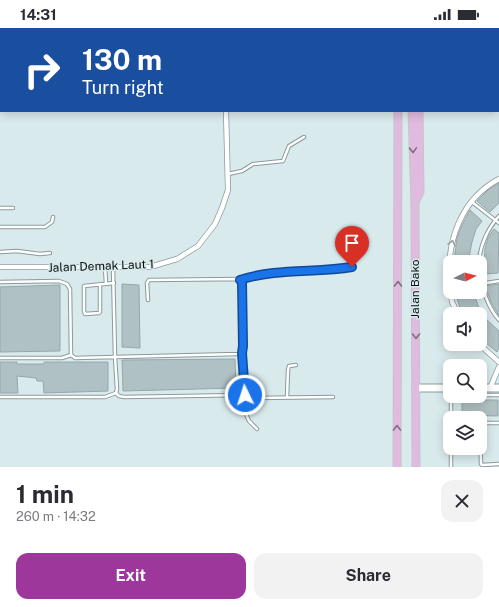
<!DOCTYPE html>
<meta charset="utf-8">
<style>
:root{--surface:#fff;--page:#f2f2f3;--text:#2b2b33;--muted:#7c7c81;--accent:#9d379c}
body{margin:0;font-family:"Public Sans",sans-serif;background:var(--page);color:var(--text);height:100vh;display:flex;flex-direction:column;font-size:15px;white-space:nowrap}
*{box-sizing:border-box;margin:0}
p{font-size:13px;color:var(--muted)}
.icon{flex:none;width:22px;height:22px;fill:none;stroke:currentColor;stroke-width:2;stroke-linecap:round;stroke-linejoin:round}
.map{position:relative;height:439px;overflow:hidden}
.details{display:flex;flex-direction:column;background:var(--surface);flex:1}
.details>*{flex:none}
.top-card{position:absolute;left:0px;top:0px;width:499px;height:84px;box-shadow:0 2px 10px #0003;background:#1a4fa0;color:#fff;overflow:hidden}
.needle{width:26px;rotate:84deg}
.tools{position:absolute;left:443px;top:227px;display:grid;gap:8px}
.tools a{display:grid;place-items:center;width:44px;height:44px;border-radius:8px;background:var(--surface);box-shadow:0 2px 10px #0003;font-size:20px}
.pin{position:absolute;display:grid;place-items:center;width:34px;height:34px;color:#fff;margin:-41px -17px;border-radius:50% 50% 50% 0;rotate:-45deg;box-shadow:0 0 4px #0007}
.pin .icon{rotate:45deg}
.me{position:absolute;width:44px;margin:-22px;rotate:356deg;stroke-linejoin:round;filter:drop-shadow(0 0 3px #0008)}
.turn{display:flex;align-items:center;gap:14px;height:84px;padding:0 16px;font-size:18px}
.turn .icon{width:52px;height:52px;stroke-width:2.5}
.turn b{display:block;font-size:28px;line-height:34px}
.round{display:grid;place-items:center;flex:none;width:42px;height:42px;border-radius:12px;background:var(--page)}
.overview{display:flex;align-items:center;justify-content:space-between;height:68px;padding:0 16px}
h1{font-size:24px;font-weight:700;line-height:30px}
.primary-button{display:flex;gap:8px;margin-top:auto;padding:8px 16px}
.primary-button a{flex:1;height:46px;border-radius:12px;background:var(--accent);color:#fff;font-size:16px;font-weight:700;line-height:46px;text-align:center}
.primary-button a+a{background:var(--page);color:var(--text)}
.status{display:flex;justify-content:space-between;align-items:center;height:28px;padding:0 20px;background:var(--surface);direction:ltr}
.status svg{height:11px;fill:currentColor}
.map>svg:first-child{display:block}
.building{fill:#b0c1c4;stroke:#96a6a9}
.lines{fill:none;stroke-linecap:round;stroke-linejoin:round}
.lane-casing{stroke:#8a9a9d;stroke-width:4.5}
.street-casing{stroke:#8a9a9d;stroke-width:6}
.secondary-casing{stroke:#8a9a9d;stroke-width:9}
.primary-casing{stroke:#c4c5c5;stroke-width:9}
.lane{stroke:#fff;stroke-width:2.5}
.street{stroke:#fff;stroke-width:4.5}
.secondary{stroke:#fff;stroke-width:7}
.primary{stroke:#e1bbdf;stroke-width:7}
.oneway{stroke:#7f6d81}
.oneway2{stroke:#9c9f9f}
.route-casing{stroke:#114b97;stroke-width:10}
.route{stroke:#1a73e8;stroke-width:7}
.labels{text-anchor:middle;stroke-width:3;stroke-linejoin:round;paint-order:stroke}
.street-label{font-size:12px;fill:#080e0f;stroke:#d9eaed}
</style>
<div class="status"><b>14:31</b><svg viewBox="0 0 49 12"><path d="M0 12V9h3v3zM5 12V6h3v6zM10 12V3h3v9zM15 12V0h3v12zM26 1h20v11H26zM47 4h2v5h-2z"/></svg></div>
<div class="map">
<svg width="499" height="439" viewBox="0 0 499 439">
<rect width="100%" height="100%" fill="#d9eaed"/>
<!-- building -->
<g class="building">
<polygon points="499,155 499,175 490,184 477,173 488,162"/>
<polygon points="470,182 482,193 476,201 472,214 468,234 454,234 457,210 462,197"/>
<polygon points="494,201 499,205 498,245 484,246 485,220 488,210"/>
<polygon points="122,256 139,257 140,320 122,319"/>
<polygon points="499,256 499,288 491,274 485,258"/>
<polygon points="60,257 60,323 0,324 0,259"/>
<polygon points="455,264 473,264 479,280 487,292 499,303 499,320 497,324 480,310 480,286 462,286"/>
<polygon points="235,331 236,360 123,363 122,332"/>
<polygon points="0,334 17,334 17,336 44,336 44,334 108,334 108,363 44,365 43,353 37,353 36,350 17,348 18,365 0,365"/>
<polygon points="462,372 498,372 498,388 462,387"/>
</g>
<g class="lines">
<defs>
<g id="lane">
<polyline points="241,0 241,1"/>
<polyline points="322,0 322,1"/>
<polyline points="90,1 90,0"/>
<polyline points="190,1 190,0"/>
<polyline points="0,14 1,14"/>
<polyline points="0,65 1,65"/>
<polyline points="228,146 242,143 253,136 283,133 289,118 304,109"/>
<polyline points="472,174 499,195"/>
<polyline points="0,180 13,180"/>
<polyline points="0,199 45,199 52,194 53,189"/>
<polyline points="0,224 17,223 40,226 50,225"/>
<path d="M479 234C480 217 488 200 499 188"/>
<polyline points="105,239 106,255"/>
<polyline points="113,240 115,329 238,326 242,325"/>
<path d="M480 243C482 261 487 278 499 292"/>
<path d="M240 251C276 240 315 246 352 239"/>
<polyline points="0,254 59,253 67,256 70,261 71,327 75,330 115,329 117,361 116,365 105,369 0,369"/>
<polyline points="100,256 100,284 99,285 85,286 84,283 84,258 114,255"/>
<polyline points="480,256 499,253"/>
<polyline points="148,272 147,255 149,252 240,251 241,254 243,318 242,325 245,384 249,393 257,401"/>
<polyline points="0,330 62,330 71,327"/>
<polyline points="116,365 119,368 124,369 245,367 252,370 333,369"/>
<polyline points="480,367 499,367"/>
<polyline points="287,369 288,342 289,338 296,337"/>
<polyline points="451,390 451,371 455,368"/>
<polyline points="480,395 481,436 482,437 499,436"/>
<polyline points="480,395 499,395"/>
<polyline points="451,420 451,439"/>
</g>
<g id="street">
<polyline points="225,0 225,1"/>
<polyline points="0,239 150,239 177,231 198,218 215,196 222,180 228,162 226,83"/>
<path d="M450 254C446 214 461 171 499 151"/>
<polyline points="451,264 452,274 458,286"/>
<polyline points="479,316 499,334"/>
<polyline points="490,360 499,339"/>
</g>
<g id="secondary">
<polyline points="416,360 450,360"/>
<polyline points="480,360 499,360"/>
</g>
<g id="primary">
<polyline points="391,0 392,1"/>
<polyline points="398,0 398,1"/>
<polyline points="412,0 412,1"/>
<polyline points="420,1 420,0"/>
<polyline points="412,83 415,175 416,439"/>
<polyline points="415,174 420,164 419,83"/>
<polyline points="397,439 398,83"/>
</g>
</defs>
<!-- lane casing -->
<use href="#lane" class="lane-casing"/>
<!-- street casing -->
<use href="#street" class="street-casing"/>
<!-- secondary casing -->
<use href="#secondary" class="secondary-casing"/>
<!-- primary casing -->
<use href="#primary" class="primary-casing"/>
<!-- lane -->
<use href="#lane" class="lane"/>
<!-- street -->
<use href="#street" class="street"/>
<!-- secondary -->
<use href="#secondary" class="secondary"/>
<!-- primary -->
<use href="#primary" class="primary"/>
</g>
<!-- one-way arrows -->
<defs><path id="oneway-chevron" d="M-2-3.5L2.5 0L-2 3.5" fill="none" stroke-width="1.6" stroke-linecap="round" stroke-linejoin="round"/></defs>
<g class="oneway">
<use href="#oneway-chevron" transform="translate(413 122) rotate(88)"/>
<use href="#oneway-chevron" transform="translate(398 256) rotate(-89)"/>
<use href="#oneway-chevron" transform="translate(416 308) rotate(90)"/>
<use href="#oneway-chevron" transform="translate(397 400) rotate(-90)"/>
</g>
<use class="oneway2" href="#oneway-chevron" transform="translate(452 215) rotate(-77)"/>
<g class="lines">
<defs>
<path id="route" d="M245 367 242 325 243 318 242 254 240 252C276 240 315 245 352 239"/>
</defs>
<!-- route casing -->
<use href="#route" class="route-casing"/>
<!-- route -->
<use href="#route" class="route"/>
</g>
<g class="labels">
<!-- street labels -->
<g class="street-label">
<text transform="translate(101 238) rotate(-2)" y="4">Jalan Demak Laut 1</text>
<text transform="translate(415 261) rotate(-90)" y="4">Jalan Bako</text>
</g>
</g>
</svg>
<div class="tools">
<a><svg class="needle" viewBox="-14 -14 28 28"><path d="M0-13l5 13h-10z" fill="#e53935"/><path d="M0 13l5-13h-10z" fill="#7c7c81"/></svg></a>
<a><svg class="icon" aria-label="sound" viewBox="0 0 24 24"><path d="M4 9h4l5-4v14l-5-4H4zM17 9q2 3 0 6"/></svg></a>
<a><svg class="icon" aria-label="search" viewBox="0 0 24 24"><circle cx="10" cy="10" r="6"/><path d="M15 15l6 6"/></svg></a>
<a><svg class="icon" aria-label="layers" viewBox="0 0 24 24"><path d="M12 4l9 5-9 5-9-5zM3 14l9 5 9-5"/></svg></a>
</div>
<div class="pin" style="left:352px;top:239px;background:#d93025"><svg class="icon" aria-label="arrive" viewBox="0 0 24 24"><path d="M6 21V4h12l-3 4 3 4H6"/></svg></div>
<svg class="me" style="left:245px;top:367px" viewBox="-20 -20 40 40"><circle r="17" fill="#1a73e8" stroke="#fff" stroke-width="3"/><path d="M0-11L8 9 0 5-8 9z" fill="#fff"/></svg>
<div class="top-card">
<div class="turn"><svg class="icon" aria-label="right" viewBox="0 0 24 24"><path d="M7 20v-9h11M14 6l5 5-5 5"/></svg><div><b>130 m</b>Turn right</div></div>
</div>
</div>
<section class="details">
<div class="overview"><div><h1>1 min</h1><p>260 m · 14:32</p></div><a class="round"><svg class="icon" aria-label="close" viewBox="0 0 24 24"><path d="M6 6l12 12M18 6L6 18"/></svg></a></div>
<div class="primary-button"><a>Exit</a><a>Share</a></div>
</section>
